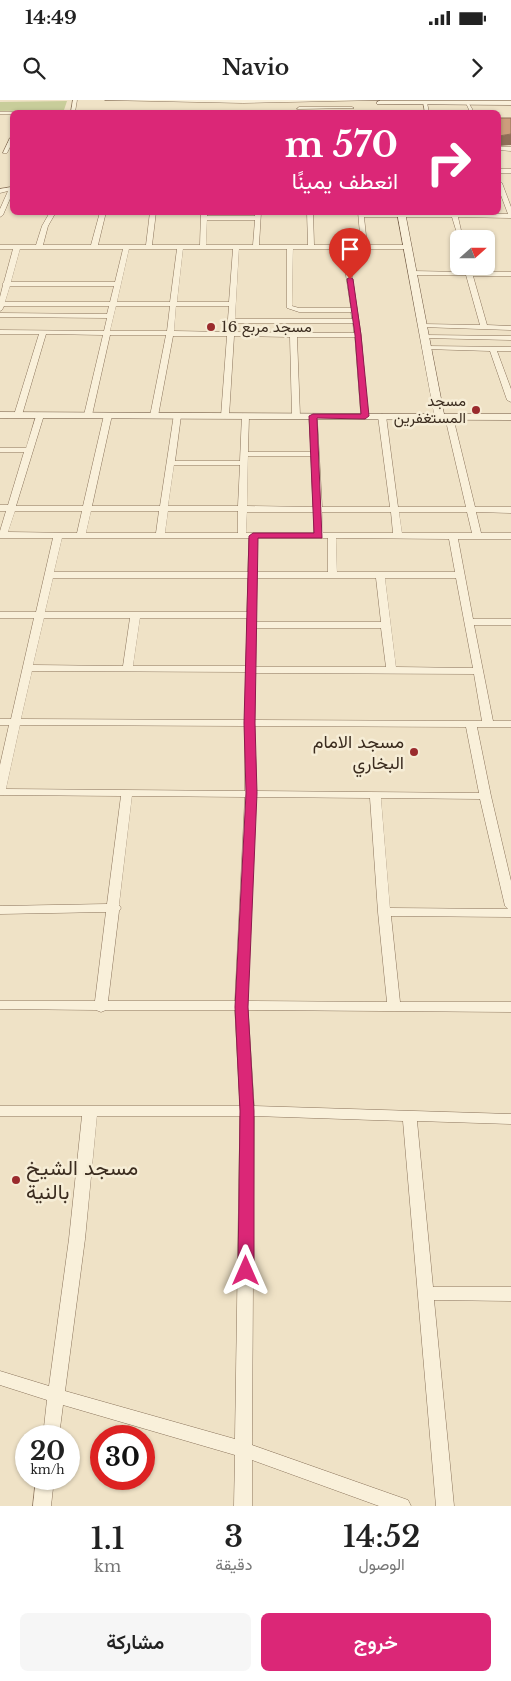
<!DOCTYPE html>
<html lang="ar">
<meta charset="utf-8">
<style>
:root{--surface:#fff;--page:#f6f6f6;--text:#222;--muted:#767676;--accent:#db2777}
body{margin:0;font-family:"Libre Baskerville",Vazirmatn,serif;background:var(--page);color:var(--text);direction:rtl;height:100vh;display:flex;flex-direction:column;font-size:19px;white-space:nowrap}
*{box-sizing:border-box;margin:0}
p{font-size:16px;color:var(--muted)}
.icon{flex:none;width:28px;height:28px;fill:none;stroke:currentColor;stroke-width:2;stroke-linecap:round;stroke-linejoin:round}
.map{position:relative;height:1406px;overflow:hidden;direction:ltr}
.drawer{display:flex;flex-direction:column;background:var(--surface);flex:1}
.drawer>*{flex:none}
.guide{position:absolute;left:10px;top:10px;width:491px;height:105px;border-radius:8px;box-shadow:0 1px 4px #0004;direction:rtl;background:#db2777;color:#fff;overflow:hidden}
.needle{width:32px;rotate:69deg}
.tools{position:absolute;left:450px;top:130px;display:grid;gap:10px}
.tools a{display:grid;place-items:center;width:45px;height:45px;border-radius:8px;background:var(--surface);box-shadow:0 1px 4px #0004;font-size:25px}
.speed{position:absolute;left:15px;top:1325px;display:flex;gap:10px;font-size:25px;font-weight:700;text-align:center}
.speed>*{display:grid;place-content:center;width:65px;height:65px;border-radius:50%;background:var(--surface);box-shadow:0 1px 4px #0004;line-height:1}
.speed small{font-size:12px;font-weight:400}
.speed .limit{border:8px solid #d22;background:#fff;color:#111}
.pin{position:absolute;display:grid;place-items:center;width:42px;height:42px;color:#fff;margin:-51px -21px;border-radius:50% 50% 50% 0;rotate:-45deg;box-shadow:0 0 5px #0007}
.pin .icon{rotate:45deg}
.me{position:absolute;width:55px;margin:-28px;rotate:0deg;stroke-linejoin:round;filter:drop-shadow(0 0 4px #0008)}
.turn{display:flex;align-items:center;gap:18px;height:105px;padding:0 20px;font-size:22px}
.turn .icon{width:65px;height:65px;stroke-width:2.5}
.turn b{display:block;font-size:35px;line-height:42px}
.eta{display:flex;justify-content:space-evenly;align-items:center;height:85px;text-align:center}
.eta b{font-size:30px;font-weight:600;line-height:35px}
.cta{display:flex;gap:10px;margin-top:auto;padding:10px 20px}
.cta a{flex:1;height:58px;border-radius:8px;background:var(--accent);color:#fff;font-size:20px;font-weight:600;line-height:58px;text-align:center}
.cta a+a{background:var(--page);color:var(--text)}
.status{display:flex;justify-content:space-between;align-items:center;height:35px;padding:0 25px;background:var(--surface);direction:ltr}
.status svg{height:14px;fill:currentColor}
header{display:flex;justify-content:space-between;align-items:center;height:65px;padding:0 20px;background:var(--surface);font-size:22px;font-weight:600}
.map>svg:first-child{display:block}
.green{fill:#c8cd9a}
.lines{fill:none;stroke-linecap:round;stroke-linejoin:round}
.street-casing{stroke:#8b745c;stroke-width:1}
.secondary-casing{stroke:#6d553f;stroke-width:1}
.street{fill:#f9f0da;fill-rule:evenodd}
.secondary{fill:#f9f0da;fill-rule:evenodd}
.shaded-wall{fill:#906e57}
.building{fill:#cd9d7c;stroke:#906e57}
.route{fill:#db2777;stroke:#8e194d}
.poi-dot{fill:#9a2b2d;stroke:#f6edd6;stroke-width:2}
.labels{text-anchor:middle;stroke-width:5;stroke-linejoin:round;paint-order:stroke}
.far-poi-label{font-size:15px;fill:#3b2c1f;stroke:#f6edd6;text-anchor:start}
.poi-label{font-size:18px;fill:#3b2c1f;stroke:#f6edd6;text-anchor:end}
.near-poi-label{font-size:21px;fill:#3b2c1f;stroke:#f6edd6;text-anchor:start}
</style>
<div class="status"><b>14:49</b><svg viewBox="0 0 49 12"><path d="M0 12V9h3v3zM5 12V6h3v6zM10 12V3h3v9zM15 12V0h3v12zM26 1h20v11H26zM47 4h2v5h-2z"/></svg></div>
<header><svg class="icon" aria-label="forward" viewBox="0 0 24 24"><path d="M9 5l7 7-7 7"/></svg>Navio<svg class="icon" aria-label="search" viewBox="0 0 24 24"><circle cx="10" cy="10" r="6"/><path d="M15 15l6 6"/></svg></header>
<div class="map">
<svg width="511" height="1406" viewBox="0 0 511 1406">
<rect width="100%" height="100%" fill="#efe2c6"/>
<!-- green -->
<polygon class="green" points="67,1 64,10 0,11 0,2"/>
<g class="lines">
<defs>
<g id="street">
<polygon points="73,0 77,0 75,12 71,12"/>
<polygon points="105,0 380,0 243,3"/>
<polygon points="423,2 427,3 429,12 425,12"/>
<polygon points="468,2 474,12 470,12 466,3"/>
<polygon points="299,7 352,7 354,8 297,9"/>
<polygon points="94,11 177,11 179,12 92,12"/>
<polygon points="0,12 14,12 12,14 0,14"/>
<polygon points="10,38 12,38 12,43 7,53 3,53"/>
<polygon points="499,47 511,47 511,51 499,50"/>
<rect x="499" y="69" width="12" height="4"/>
<path d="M499 81 502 83 511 107V118L458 117 463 139H459V140L452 117H364L367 145H407L410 147 407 149H348L361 235 368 318 361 316 355 237H297L300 316 296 318 292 316 290 237 234 236 229 316 225 318 221 316 227 236H173L158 316 154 318 150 316 166 235H110L92 315 88 317 84 315 103 235 46 234 22 315 18 317 14 315 39 234H0V230L104 231 107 218 0 217V213L107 214 109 206H4L2 210 0 211V197L3 185 2 184 4 182 13 149H0V145H36L42 126 50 112H56L48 126 43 145H91L100 112H106L98 145H146L150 112H156L152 145H200L201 112H207V116H255V112H261L259 145H308L307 112H313L314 145H361L358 112 508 114 499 90ZM207 120H255L253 145H206ZM20 149H123L115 182H11ZM129 149H177L170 202H117ZM183 149H233L229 202H177ZM239 149H287V208L299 212H351L352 219H235ZM293 149H342L351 208H299L292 206ZM10 186H114L110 202H5ZM116 206H170L167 231H110ZM176 206H229L227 232 174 231ZM234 223H353L354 233 234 232Z"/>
<polygon points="12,87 12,94 3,115 0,117 0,109 8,91 0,93 0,89"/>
<polygon points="464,166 470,166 472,172 511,172 511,176 473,176 487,225 511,226 511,230 421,227 421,225 423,224 480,225 466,175 412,175 409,173 412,171 465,172"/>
<polygon points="425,235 511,236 511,240 423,238 422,237"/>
<polygon points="427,246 511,247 511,251 497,251 511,289 511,302 507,300 490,251 425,249 423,248"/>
<path d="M37 313 44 315 16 406H83L104 315 108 313 112 315 92 406H160L174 314 181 316 175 361H240L242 314 249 316 248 352H311L309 316 313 314 317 316 322 407H390L378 316 382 314 386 316 398 407H466L445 317 449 315 453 317 475 407H511V413L476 412 481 433H511V439H458L473 519H511V525H474L493 621H511V627H477L491 696 511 781V817L391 816 400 902H511V912L248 910 254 1006 511 1014V1024L417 1021 433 1187H511V1201L434 1200 454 1406H436L403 1021 254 1016 252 1345 408 1400 411 1406H379L252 1360V1406H234L235 1355 63 1305 59 1336H43L47 1300 0 1285V1271L49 1286 69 1139 82 1016H0V1006H240L235 910H106L101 912 96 910 0 909V901H95L106 812 0 814V806L107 804 121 696 0 695V665L9 625H0V619H11L34 518H0V512H36L53 438H0V431L6 411H0V405H8L24 352H0V348H26ZM248 356H311L313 407 247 406ZM174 365H240L238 406H168ZM15 411H82L77 433 8 432ZM91 411H159L156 433H86ZM168 411H238V433H165ZM247 412H314V433H246ZM322 412H391L393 433H323ZM399 412H467L472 433H402ZM62 438H249L248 472H54ZM257 438H328V472H257ZM336 438 449 439 455 472H337ZM53 478H248L247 512H45ZM257 478H376L381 522H256ZM385 478H456L473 568 396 567ZM44 518H130L123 566 33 565ZM140 518H247L246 566H133ZM256 528H381L386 567H256ZM32 571 246 572 245 620 21 619ZM256 573 474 574 482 621 255 620ZM20 625 245 626V691L6 689ZM255 626 466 627 479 693 257 691ZM132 696 245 697 235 901H108L119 811 121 808 119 805ZM256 697 370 698 378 812 387 902 248 901ZM381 698 480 699 505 806 508 809 390 808ZM97 1016H240L235 1339 65 1291 85 1139Z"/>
<polygon points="36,1379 54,1379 51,1406 33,1406"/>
</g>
<g id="secondary">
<polygon points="379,1 511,1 511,5 377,4 377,2"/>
<polygon points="397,112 405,112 444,314 511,314 511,320 0,318 0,312 434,314"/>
</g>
</defs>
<!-- street casing -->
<use href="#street" class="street-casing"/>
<!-- secondary casing -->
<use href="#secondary" class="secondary-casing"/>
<!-- street -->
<use href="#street" class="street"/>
<!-- secondary -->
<use href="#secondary" class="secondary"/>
</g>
<!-- shaded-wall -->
<polygon class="shaded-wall" points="511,34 511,45 499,46 499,36"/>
<!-- building -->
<polygon class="building" points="499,18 511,18 511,34 499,36"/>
<!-- route -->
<polygon class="route" points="350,177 353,179 361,235 369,316 365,319 317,318 322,438 258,438 255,623 257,693 248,907 254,1011 254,1171 251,1176 246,1177 240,1176 238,1171 240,1011 235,907 246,693 244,623 249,436 253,433 314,433 309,316 313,314 361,314 355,235 347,179"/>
<!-- markers -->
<g class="poi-dot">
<circle cx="211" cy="227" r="5"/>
<circle cx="476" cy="310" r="5"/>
<circle cx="414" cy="652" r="5"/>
<circle cx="16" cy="1080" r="5"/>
</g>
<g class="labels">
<!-- far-poi labels -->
<g class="far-poi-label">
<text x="221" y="232">مسجد مربع 16</text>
<text x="466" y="306" text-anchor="end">مسجد<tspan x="466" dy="17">المستغفرين</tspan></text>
</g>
<!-- poi labels -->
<g class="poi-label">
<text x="404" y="648">مسجد الامام<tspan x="404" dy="21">البخاري</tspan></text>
</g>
<!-- near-poi labels -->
<g class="near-poi-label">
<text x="26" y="1075">مسجد الشيخ<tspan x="26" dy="24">بالنية</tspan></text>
</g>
</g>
</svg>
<div class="tools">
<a><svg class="needle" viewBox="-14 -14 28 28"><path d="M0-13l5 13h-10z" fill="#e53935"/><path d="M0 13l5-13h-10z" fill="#767676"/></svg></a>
</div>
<div class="speed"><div>20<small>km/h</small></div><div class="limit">30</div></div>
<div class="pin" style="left:350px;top:179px;background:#d93025"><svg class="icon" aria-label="arrive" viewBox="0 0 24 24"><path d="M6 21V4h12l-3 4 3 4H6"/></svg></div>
<svg class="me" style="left:246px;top:1171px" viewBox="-20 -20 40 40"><path d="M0-17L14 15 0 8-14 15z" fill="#db2777" stroke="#fff" stroke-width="4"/></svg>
<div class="guide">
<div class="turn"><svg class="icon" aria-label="right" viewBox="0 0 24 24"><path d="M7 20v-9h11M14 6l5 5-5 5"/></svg><div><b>570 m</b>انعطف يمينًا</div></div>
</div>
</div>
<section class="drawer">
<div class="eta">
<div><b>14:52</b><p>الوصول</p></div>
<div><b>3</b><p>دقيقة</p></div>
<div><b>1.1</b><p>km</p></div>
</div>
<div class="cta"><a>خروج</a><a>مشاركة</a></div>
</section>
